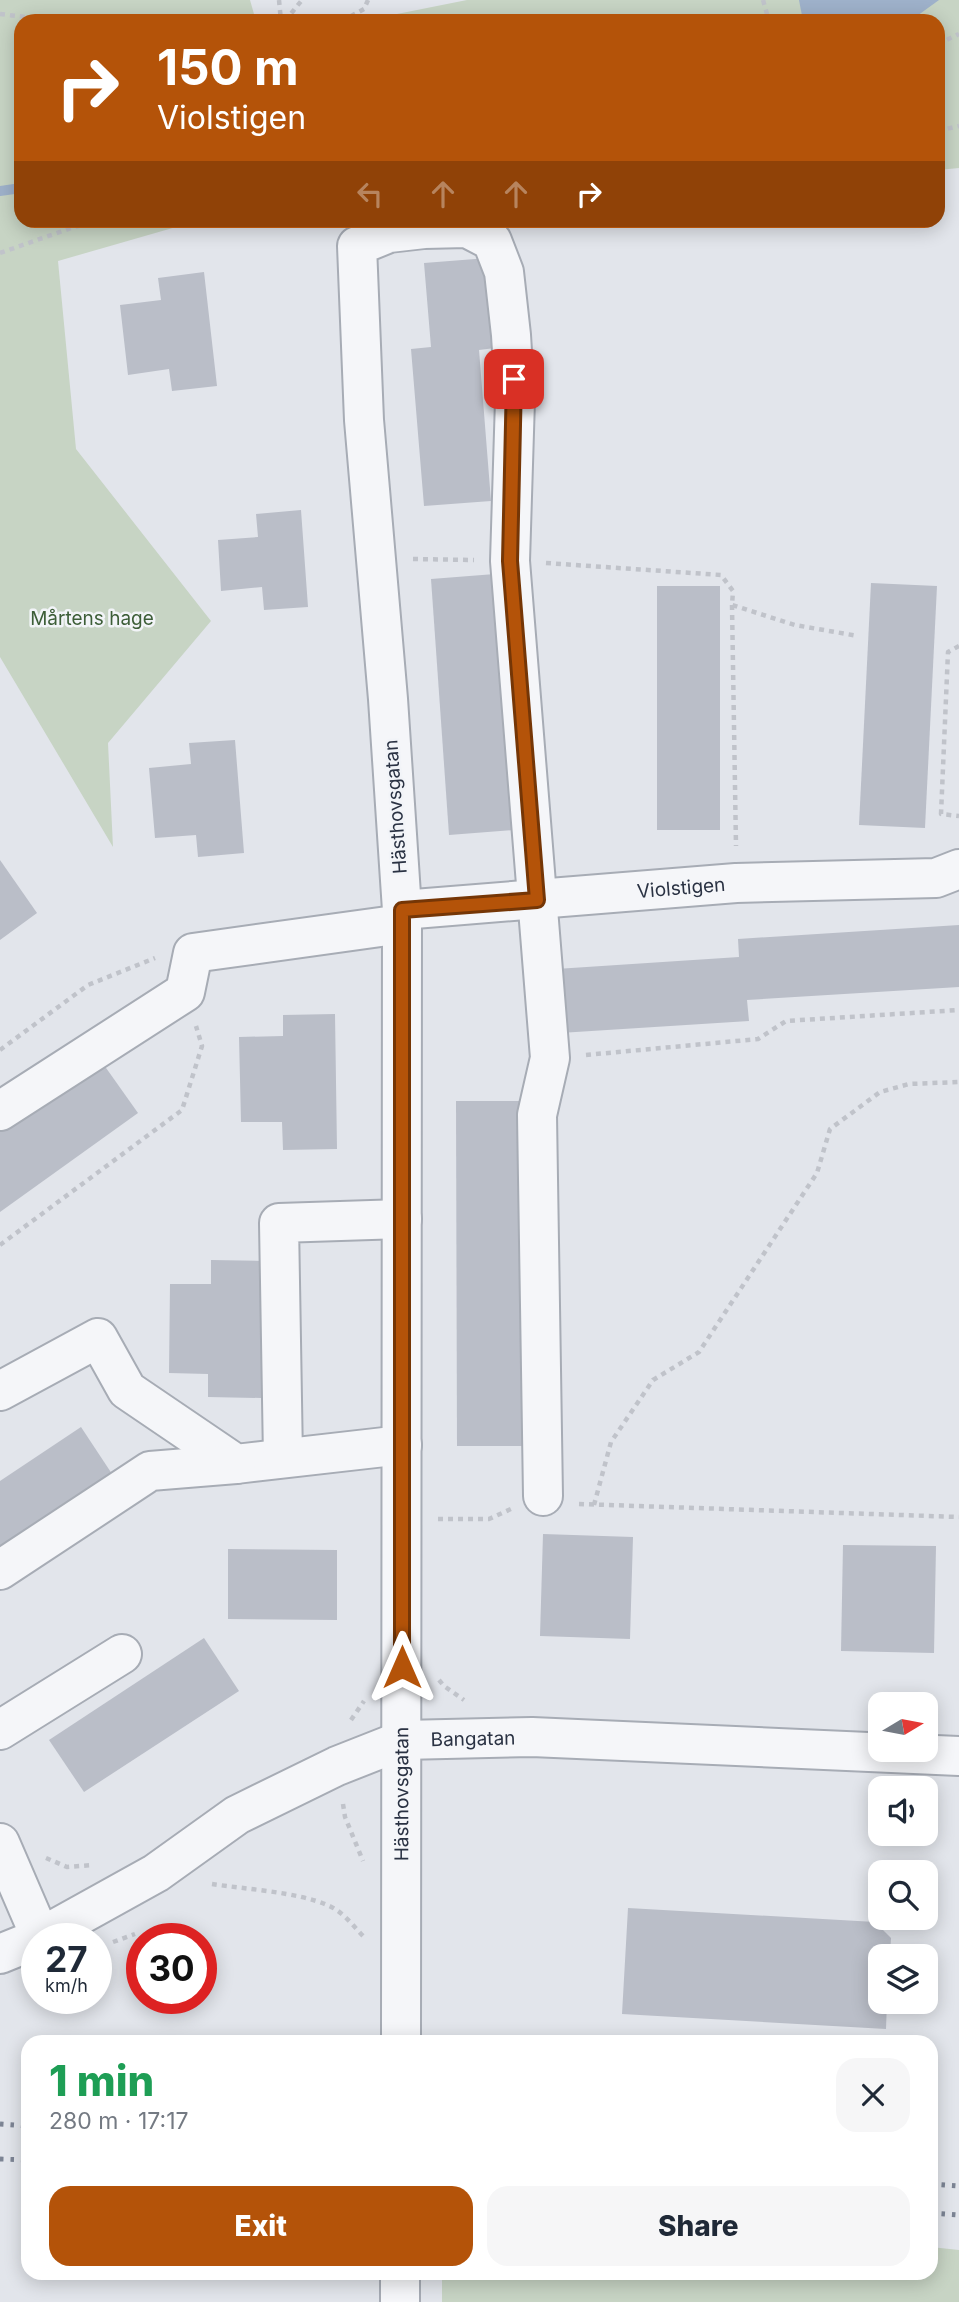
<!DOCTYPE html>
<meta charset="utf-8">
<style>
:root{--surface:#fff;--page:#f6f6f7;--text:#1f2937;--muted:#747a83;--accent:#b45309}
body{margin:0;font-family:Inter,sans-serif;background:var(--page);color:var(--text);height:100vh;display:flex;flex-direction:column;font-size:26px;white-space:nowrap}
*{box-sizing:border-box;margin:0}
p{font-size:23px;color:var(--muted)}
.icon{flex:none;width:38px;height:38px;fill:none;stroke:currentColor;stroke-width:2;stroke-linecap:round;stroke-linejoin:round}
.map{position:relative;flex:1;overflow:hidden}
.drawer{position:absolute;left:21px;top:2035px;width:917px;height:245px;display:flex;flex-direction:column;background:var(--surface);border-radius:21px;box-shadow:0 4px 18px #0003}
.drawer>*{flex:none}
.guide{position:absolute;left:14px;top:14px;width:931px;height:214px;border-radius:21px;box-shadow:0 4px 18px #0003;background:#b45309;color:#fff;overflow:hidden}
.needle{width:46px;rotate:80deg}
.controls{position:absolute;left:868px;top:1692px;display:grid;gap:14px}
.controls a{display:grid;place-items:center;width:70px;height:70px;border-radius:14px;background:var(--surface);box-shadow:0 4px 18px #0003;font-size:35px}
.speed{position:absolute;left:21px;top:1923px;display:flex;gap:14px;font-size:35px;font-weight:700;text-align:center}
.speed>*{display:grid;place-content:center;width:91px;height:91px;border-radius:50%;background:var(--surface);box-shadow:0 4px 18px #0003;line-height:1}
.speed small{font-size:18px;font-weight:400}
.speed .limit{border:10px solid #d22;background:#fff;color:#111}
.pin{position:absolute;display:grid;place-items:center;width:60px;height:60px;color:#fff;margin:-30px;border-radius:14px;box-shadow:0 4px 10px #0006}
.me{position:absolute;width:77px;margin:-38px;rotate:0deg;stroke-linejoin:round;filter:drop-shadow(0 0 5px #0008)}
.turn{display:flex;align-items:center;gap:24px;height:147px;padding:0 28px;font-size:32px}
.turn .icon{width:91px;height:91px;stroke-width:2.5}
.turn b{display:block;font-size:49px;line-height:60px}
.lanes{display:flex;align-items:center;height:66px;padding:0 28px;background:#0003;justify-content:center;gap:35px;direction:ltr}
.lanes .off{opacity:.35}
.round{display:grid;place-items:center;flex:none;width:74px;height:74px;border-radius:21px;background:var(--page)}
.summary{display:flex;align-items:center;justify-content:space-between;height:119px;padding:0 28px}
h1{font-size:42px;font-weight:800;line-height:52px;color:#1e9e55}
.cta{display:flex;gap:14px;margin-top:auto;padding:14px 28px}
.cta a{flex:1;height:80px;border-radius:21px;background:var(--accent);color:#fff;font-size:28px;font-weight:800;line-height:80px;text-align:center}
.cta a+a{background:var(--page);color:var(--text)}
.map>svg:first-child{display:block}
.green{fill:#c7d4c4}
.water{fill:#9eb1ca}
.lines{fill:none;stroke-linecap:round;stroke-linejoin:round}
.stream{stroke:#9eb1ca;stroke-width:10}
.building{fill:#babec8}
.minor-casing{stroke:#a7acb5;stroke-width:42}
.path{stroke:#c0c3ca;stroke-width:4.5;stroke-dasharray:5 5;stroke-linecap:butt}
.minor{stroke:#f5f6f9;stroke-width:38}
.rail{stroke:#7c8494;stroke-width:5;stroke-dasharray:3.5 7;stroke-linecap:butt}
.route-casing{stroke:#753606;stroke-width:18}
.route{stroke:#b45309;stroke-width:12}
.labels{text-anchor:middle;stroke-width:5;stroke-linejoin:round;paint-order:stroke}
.park-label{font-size:19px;fill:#3d5e38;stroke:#f2f4f8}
.street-label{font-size:19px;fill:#2a3243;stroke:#f2f4f8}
</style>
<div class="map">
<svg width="959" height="2302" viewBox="0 0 959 2302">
<rect width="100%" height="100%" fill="#e2e5eb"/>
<!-- green -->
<g class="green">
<polygon points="0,0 250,0 256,21 21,21 21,220 197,221 58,261 76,449 211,621 108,743 113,847 0,657"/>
<polygon points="467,0 959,0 959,168 938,170 938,21 372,21 377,18"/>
<polygon points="931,2247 959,2250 959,2302 442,2302 442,2273 931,2273"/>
</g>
<!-- water -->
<polygon class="water" points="799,0 939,0 910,21 803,21"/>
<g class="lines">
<!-- stream -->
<polyline class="stream" points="0,191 21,188"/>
</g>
<!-- building -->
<g class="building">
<polygon points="488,258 495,348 479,350 491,501 424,506 411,349 431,347 424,263"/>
<polygon points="204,272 217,386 172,391 169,369 128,375 120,305 161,300 158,278"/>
<polygon points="301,510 308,607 264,610 262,587 221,591 218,540 258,537 256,514"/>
<polygon points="495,574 514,830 449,835 431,579"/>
<polygon points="871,583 937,586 925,828 859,825"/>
<rect x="657" y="586" width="63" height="244"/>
<polygon points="235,740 244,853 198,857 196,835 155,838 149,768 191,764 189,743"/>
<polygon points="0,860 37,913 0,940"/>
<polygon points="959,925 959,987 747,1000 749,1021 560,1033 556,969 739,957 738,939"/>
<polygon points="335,1014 337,1149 283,1150 282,1122 241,1122 239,1037 283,1036 283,1015"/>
<polygon points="99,1058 138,1113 0,1212 0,1129"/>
<polygon points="456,1101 521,1101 522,1446 457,1446"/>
<polygon points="211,1260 264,1261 261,1398 208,1397 208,1374 169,1373 170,1284 211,1284"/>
<polygon points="81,1427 118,1483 0,1561 0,1481"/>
<polygon points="543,1534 633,1537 630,1639 540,1636"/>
<polygon points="843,1545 936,1546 934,1653 841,1651"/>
<polygon points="228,1549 337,1550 337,1620 228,1619"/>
<polygon points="204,1638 239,1691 84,1792 49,1740"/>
<polygon points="628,1908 875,1922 891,1938 890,1956 880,1956 880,2002 887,2002 886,2029 622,2014"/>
</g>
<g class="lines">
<defs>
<g id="minor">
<path id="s1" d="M402 910 736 883 936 878 959 869"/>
<polyline points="0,1111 185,992 193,953 402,924"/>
<polyline points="0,1391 98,1338 127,1390 236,1464 402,1445"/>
<polyline points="283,1458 279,1223 402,1219"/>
<polyline points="0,1570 150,1471 236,1464"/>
<polyline points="0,1730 122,1654"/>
<polyline points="0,1843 41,1938"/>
<path id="s2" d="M37 1939 156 1873 237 1815 337 1766 403 1740 532 1737 959 1756"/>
<polyline points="0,1954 37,1939"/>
<path id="s3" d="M401 2042 402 910 388 699 364 420 357 246 389 233 424 229 467 228 492 241 504 272 511 335 515 400 510 561 550 1058 537 1115 543 1496"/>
<polyline points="400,2302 400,2273"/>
</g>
</defs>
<!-- minor casing -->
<use href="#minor" class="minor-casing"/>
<!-- path -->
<g class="path">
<polyline points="279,0 281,21"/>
<polyline points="763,0 769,21"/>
<polyline points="0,14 59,21"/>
<polyline points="285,21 302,0"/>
<polyline points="342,21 364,9 368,0"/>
<polyline points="938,44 959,34"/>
<polyline points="938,131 959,126"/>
<polyline points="0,253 74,227 107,220"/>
<polyline points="413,559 474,560"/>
<polyline points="546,563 721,575 733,591 732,605 795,625 858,636"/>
<polyline points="732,605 736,846"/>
<polyline points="959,646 948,652 941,814 959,816"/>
<polyline points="0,1050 88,985 155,958"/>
<polyline points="586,1055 758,1039 786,1021 959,1010"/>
<polyline points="0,1245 182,1110 202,1046 196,1026"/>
<polyline points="579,1504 959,1517"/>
<polyline points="594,1505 611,1442 653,1380 699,1352 817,1173 830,1129 880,1092 909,1084 959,1082"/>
<polyline points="438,1519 489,1519 511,1509"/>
<polyline points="439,1680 444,1686 464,1700"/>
<polyline points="351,1720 364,1701"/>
<polyline points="343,1804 345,1817 363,1861"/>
<polyline points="46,1858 67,1867 92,1865"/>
<path d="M212 1884C244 1889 298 1892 327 1905 343 1911 353 1926 365 1938"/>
<polyline points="113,1942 135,1934"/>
</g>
<!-- minor -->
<use href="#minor" class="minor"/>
<!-- rail -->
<g class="rail">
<polyline points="0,2124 28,2126"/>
<polyline points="0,2159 28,2160"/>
<polyline points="931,2184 959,2186"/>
<polyline points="931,2213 959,2215"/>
</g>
</g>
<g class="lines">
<defs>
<polyline id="route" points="402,1667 402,910 537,900 510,561 514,379"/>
</defs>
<!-- route casing -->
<use href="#route" class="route-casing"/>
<!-- route -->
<use href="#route" class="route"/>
</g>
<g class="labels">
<!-- park labels -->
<g class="park-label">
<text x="92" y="625">Mårtens hage</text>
</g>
<!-- street labels -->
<g class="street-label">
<text transform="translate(395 807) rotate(-94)" y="7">Hästhovsgatan</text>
<text dy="7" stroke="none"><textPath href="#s1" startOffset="280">Violstigen</textPath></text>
<text dy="7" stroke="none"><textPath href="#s2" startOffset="488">Bangatan</textPath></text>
<text dy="7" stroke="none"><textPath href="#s3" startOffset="248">Hästhovsgatan</textPath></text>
</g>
</g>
</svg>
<div class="controls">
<a><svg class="needle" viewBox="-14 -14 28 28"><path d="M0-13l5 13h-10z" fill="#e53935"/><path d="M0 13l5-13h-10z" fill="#747a83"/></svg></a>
<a><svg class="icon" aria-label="sound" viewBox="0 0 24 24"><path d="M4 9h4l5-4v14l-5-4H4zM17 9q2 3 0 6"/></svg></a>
<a><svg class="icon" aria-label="search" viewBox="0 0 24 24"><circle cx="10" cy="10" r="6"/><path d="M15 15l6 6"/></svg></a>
<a><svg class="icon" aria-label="layers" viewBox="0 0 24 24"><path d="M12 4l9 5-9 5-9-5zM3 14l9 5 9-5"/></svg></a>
</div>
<div class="speed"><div>27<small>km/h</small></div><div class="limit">30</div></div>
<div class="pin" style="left:514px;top:379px;background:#d93025"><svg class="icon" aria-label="arrive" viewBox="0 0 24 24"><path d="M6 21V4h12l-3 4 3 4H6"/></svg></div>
<svg class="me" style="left:402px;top:1667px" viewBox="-20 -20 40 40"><path d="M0-17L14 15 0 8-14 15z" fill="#b45309" stroke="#fff" stroke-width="4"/></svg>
<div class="guide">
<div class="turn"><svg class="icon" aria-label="right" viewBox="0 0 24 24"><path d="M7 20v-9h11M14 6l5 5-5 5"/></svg><div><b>150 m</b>Violstigen</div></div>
<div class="lanes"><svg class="icon off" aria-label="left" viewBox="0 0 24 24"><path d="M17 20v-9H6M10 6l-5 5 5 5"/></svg><svg class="icon off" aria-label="ahead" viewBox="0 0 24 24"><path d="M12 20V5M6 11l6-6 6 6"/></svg><svg class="icon off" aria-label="ahead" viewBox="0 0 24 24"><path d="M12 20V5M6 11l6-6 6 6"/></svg><svg class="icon" aria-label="right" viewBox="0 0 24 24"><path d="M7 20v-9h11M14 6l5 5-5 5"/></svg></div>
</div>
<section class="drawer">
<div class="summary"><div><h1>1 min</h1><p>280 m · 17:17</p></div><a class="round"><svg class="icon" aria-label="close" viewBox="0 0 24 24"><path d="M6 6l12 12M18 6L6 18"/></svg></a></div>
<div class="cta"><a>Exit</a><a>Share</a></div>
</section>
</div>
